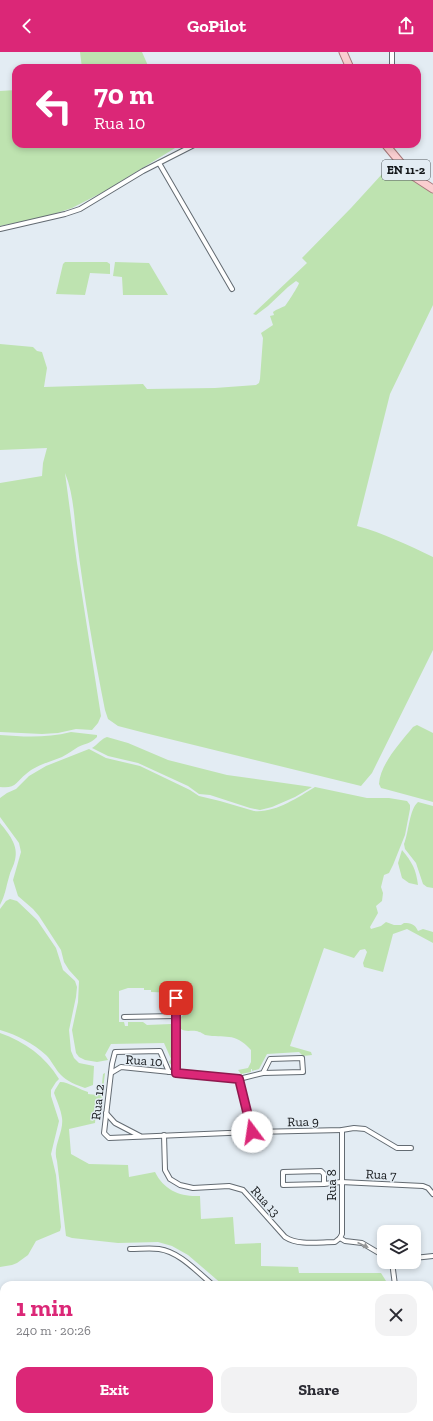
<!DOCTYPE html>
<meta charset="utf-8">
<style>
:root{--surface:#fff;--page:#f2f2f3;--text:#2b2b33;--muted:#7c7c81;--accent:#db2777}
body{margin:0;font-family:"Zilla Slab",serif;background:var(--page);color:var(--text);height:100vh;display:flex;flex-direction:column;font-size:15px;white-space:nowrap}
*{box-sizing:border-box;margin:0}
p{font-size:13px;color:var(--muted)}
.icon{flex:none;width:22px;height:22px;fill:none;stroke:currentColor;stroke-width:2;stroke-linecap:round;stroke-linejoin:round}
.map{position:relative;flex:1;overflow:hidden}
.drawer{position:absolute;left:0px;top:1229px;width:433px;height:140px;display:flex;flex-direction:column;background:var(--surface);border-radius:12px 12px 0 0;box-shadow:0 2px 6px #0003}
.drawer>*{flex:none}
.hud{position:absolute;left:12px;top:12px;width:409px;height:84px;border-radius:12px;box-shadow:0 2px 6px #0003;background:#db2777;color:#fff;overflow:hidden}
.buttons{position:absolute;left:377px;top:1173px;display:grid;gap:8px}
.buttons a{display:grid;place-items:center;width:44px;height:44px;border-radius:8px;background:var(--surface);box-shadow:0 2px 6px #0003;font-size:20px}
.pin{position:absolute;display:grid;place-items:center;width:34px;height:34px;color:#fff;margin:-17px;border-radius:8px;box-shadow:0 2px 6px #0006}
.me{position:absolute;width:44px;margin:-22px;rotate:346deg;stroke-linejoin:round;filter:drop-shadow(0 0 3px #0008)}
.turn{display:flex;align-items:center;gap:14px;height:84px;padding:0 16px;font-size:18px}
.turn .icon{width:52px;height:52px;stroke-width:2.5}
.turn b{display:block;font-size:28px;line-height:34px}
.round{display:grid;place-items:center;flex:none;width:42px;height:42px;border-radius:12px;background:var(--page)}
.overview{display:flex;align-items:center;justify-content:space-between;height:68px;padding:0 16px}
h1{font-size:24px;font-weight:700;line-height:30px;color:var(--accent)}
.button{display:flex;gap:8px;margin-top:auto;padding:8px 16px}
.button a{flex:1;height:46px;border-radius:12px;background:var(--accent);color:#fff;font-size:16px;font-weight:700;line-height:46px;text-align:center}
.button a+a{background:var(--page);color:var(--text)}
header{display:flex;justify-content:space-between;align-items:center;height:52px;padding:0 16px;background:var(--accent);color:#fff;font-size:18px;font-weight:700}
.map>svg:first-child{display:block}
.green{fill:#bee3b0}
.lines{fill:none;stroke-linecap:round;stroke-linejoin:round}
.minor-casing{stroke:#636b72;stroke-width:6}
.primary-casing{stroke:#a7787b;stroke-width:9}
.minor{stroke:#fff;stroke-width:4}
.primary{stroke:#faced0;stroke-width:7}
.oneway{fill:#949697}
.route-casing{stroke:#8e194d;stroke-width:10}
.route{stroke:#db2777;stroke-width:7}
.labels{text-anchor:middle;stroke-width:3;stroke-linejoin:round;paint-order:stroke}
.shield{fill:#e3ecf3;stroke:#51565a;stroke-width:1}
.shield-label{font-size:12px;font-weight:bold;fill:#121518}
.street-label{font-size:13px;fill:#121518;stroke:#e3ecf3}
</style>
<header><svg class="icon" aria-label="back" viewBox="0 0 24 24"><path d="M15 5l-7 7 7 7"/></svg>GoPilot<svg class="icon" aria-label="share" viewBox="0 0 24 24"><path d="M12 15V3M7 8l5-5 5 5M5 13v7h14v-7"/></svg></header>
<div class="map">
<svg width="433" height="1369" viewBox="0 0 433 1369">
<rect width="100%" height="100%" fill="#e3ecf3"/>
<!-- green -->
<g class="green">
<polygon points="80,0 142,0 149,16 82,16"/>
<polygon points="16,38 16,92 180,92 180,93 105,139 72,156 48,164 0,174 0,39"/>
<path d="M397 119 433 141V253L390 342 357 474C383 481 408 493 433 505V598L372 721 361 734 145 681 118 674 108 667 105 658C94 602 84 545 77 489 74 466 74 443 65 421L77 511 101 664 98 671 92 678 76 677 58 681 42 682 0 680V431L42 424 43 411 47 396 0 398V292L33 295 37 299 42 300 47 316 44 335 143 332 147 337 215 336 256 333 259 331 260 327 263 286 261 281 273 273 270 264 274 263 273 260C277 257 281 256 285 254 287 252 299 233 299 231L296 229 288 235 268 254 256 263 253 262 307 211 302 206 351 156 383 121Z"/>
<polygon points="65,210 107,210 110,212 110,222 90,221 85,243 56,242 63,212"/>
<polygon points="115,210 149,211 168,243 123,243 122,225 113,224"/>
<path d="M417 673 433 681V750L385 737 381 736 379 732C380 712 401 690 413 675Z"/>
<path d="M71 680 97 683V685C90 692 86 691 78 695 73 698 68 702 62 705 50 710 36 713 26 722 16 730 16 737 0 735V683C25 685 47 686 71 680Z"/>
<path d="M107 685 128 691 168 708 227 723 312 735 295 745 272 755 260 758 250 756 210 743 199 742 188 734 138 711 108 704 92 696C97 693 102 686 107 685Z"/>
<path d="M89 697 106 706 140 714 190 738 199 744 220 749 254 759C275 761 297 746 315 735L367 746H389L407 749 410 753V757L405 783 393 813 389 821 384 823 381 835 383 841 382 849 376 854 378 861 370 875 371 877 381 874 386 870 394 873H401L404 871C411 871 415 872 418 879L423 877 433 880V891L407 877 393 882 383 920 364 915 363 911 367 900 365 897 360 898 354 906 324 896 290 994 311 1000 312 1003 303 1004 299 1000 267 1002 259 1017 252 1019V1017H251V1020L241 1022 238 1018 248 1016 251 1010V998C234 979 225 987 205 983 203 982 201 980 199 980 193 977 187 981 181 977V965L189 958 190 951 187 946 182 947 178 941 151 940V938H144V936H128L119 939V970H124L125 974H128V970H143L147 973 171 972 172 1014 169 1010 171 1007 164 991 111 992 105 1003 108 1008 97 1010 85 1008 79 1005 76 1001 72 978 78 950 79 929 69 918 64 910 61 898 39 864 33 857 18 844 13 828 21 800 19 791 0 765V746L7 741 16 737 29 724 46 714Z"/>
<path d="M418 750 433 754V836L427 835 423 832 416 811 405 797 404 792C409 780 409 758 418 750Z"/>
<path d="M0 771C8 781 19 793 15 808 14 814 10 819 9 825 6 835 5 844 0 853Z"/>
<path d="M402 798C412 810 416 817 418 833L409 831 402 826 398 811Z"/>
<path d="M10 847 17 849 37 868 56 896 63 918 75 929 77 935 76 945 69 978 71 999 74 1006 79 1011 94 1014 93 1033 85 1036C76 1033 67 1029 61 1023 55 1017 52 1009 46 1003 33 991 17 983 0 978V857L6 849Z"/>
<path d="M0 981C25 990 45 1004 59 1027L56 1030 51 1038V1044L59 1069 51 1102 56 1123 61 1175 60 1179 36 1189 28 1203 17 1211 12 1213 0 1215Z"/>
<path d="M105 1021 102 1046 97 1048 95 1071 69 1077 71 1102 89 1112 128 1113 129 1125 155 1120C164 1138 180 1145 200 1144L201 1167 233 1165 235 1192 261 1191V1214L298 1215 299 1221H381L386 1229 387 1233H223L188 1203 172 1194 158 1190 118 1191 72 1186 66 1184 57 1109C52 1094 64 1081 62 1066 61 1058 57 1049 54 1041L55 1038 60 1030C66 1029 81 1038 88 1040V1042L97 1043 101 1041 103 1022Z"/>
<polygon points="156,1365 257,1365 245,1369 238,1368 158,1369"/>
</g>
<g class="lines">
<defs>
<g id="minor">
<polyline points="392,0 392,16"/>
<polyline points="159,111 232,237"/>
<polyline points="0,177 65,162 80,157 143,119 196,92"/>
<polyline points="176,946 176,1021"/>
<polyline points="124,965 175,964"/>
<polyline points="169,1020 160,999 115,1000 112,1012 104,1081 109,1086 252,1080 342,1078 354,1076 365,1077 397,1096 411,1096"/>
<polyline points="111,1021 121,1015 239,1027 263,1021 270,1007 302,1006 303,1020 263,1021"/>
<polyline points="239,1027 252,1080"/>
<polyline points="106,1061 115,1071 140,1084"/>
<path d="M164 1083 165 1118 170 1127 180 1133 193 1136 229 1134 243 1138 285 1185C299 1194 319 1190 335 1190L340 1186"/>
<polyline points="324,1132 324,1122 321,1119 283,1120 283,1133 324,1132 341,1130 423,1134 428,1136 433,1142"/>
<polyline points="340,1186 342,1182 342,1078"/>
<polyline points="340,1186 345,1189 362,1191 384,1204"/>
<path d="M130 1197C140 1197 150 1196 159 1197 180 1200 197 1220 213 1233"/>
<polyline points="414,1206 433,1204"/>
<polyline points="392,1210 395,1233"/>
<polyline points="0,1260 4,1260"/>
<polyline points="429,1298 433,1297"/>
<polyline points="0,1332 4,1336"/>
<polyline points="429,1337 433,1337"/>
<polyline points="55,1365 56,1369"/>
<polyline points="62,1365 68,1367"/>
<polyline points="152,1365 155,1369"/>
<polyline points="294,1365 295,1369"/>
</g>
<g id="primary">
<polyline points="343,0 350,16"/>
<polyline points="385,92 410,122 433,137"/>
</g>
</defs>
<!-- minor casing -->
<use href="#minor" class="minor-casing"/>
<!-- primary casing -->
<use href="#primary" class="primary-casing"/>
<!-- minor -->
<use href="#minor" class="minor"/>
<!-- primary -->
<use href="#primary" class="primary"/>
</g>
<!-- one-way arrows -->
<defs><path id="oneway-solid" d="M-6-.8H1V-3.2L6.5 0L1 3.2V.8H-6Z"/></defs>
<use class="oneway" href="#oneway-solid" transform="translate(363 1193) rotate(24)"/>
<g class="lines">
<defs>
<polyline id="route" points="176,946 176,1021 239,1027 252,1080"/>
</defs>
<!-- route casing -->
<use href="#route" class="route-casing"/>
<!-- route -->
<use href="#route" class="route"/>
</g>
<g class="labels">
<!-- shield labels -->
<rect class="shield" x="382" y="108" width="48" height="20" rx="3"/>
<g class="shield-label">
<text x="406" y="122">EN 11-2</text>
</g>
<!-- street labels -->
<g class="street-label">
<text transform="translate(144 1008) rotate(4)" y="5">Rua 10</text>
<text transform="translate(97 1050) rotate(-84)" y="5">Rua 12</text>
<text transform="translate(303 1069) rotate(-1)" y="5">Rua 9</text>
<text transform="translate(381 1122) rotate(3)" y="5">Rua 7</text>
<text transform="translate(331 1133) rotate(-90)" y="5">Rua 8</text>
<text transform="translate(266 1149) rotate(48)" y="5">Rua 13</text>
</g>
</g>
</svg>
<div class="buttons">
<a><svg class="icon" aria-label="layers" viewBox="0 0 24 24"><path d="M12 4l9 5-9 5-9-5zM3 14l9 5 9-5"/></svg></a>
</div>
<div class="pin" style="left:176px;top:946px;background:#d93025"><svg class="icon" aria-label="arrive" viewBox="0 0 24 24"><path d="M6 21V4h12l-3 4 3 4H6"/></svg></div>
<svg class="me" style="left:252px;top:1080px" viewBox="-20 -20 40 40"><circle r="19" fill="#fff"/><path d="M0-13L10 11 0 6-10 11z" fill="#db2777"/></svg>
<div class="hud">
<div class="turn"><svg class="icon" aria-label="left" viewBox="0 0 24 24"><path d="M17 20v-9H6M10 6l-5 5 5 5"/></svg><div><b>70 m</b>Rua 10</div></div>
</div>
<section class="drawer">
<div class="overview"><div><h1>1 min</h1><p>240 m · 20:26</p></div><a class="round"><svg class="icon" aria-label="close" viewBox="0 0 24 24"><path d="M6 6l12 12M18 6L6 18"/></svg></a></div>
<div class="button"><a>Exit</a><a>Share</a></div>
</section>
</div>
